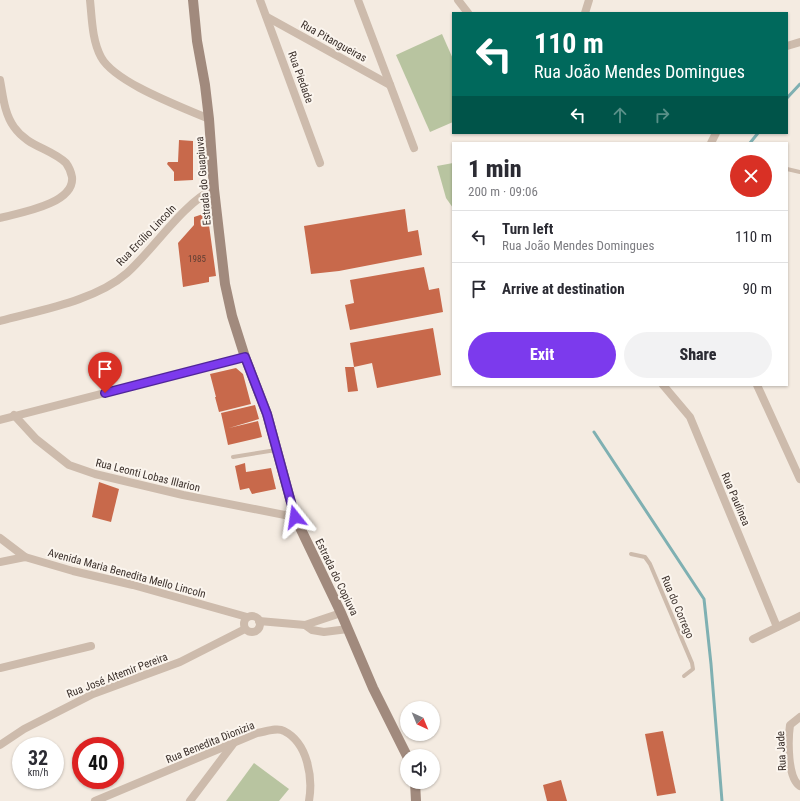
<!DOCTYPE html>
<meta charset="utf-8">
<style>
:root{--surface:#fff;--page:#f2f2f3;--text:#2b2b33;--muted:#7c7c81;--line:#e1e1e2;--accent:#7c3aed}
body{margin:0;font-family:"Roboto Condensed",sans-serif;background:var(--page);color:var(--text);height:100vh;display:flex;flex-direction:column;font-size:15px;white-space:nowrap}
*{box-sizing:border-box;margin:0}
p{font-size:13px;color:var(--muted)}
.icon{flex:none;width:22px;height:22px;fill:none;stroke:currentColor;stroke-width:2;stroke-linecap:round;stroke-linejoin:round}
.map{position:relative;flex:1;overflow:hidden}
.sheet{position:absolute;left:452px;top:142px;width:336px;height:244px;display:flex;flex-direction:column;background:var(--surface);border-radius:0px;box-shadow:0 1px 3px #0004}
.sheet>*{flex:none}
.banner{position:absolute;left:452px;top:12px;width:336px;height:122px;border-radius:0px;box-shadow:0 1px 3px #0004;background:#00695c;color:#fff;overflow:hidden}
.needle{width:26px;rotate:136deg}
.controls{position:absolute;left:400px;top:701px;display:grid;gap:8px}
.controls a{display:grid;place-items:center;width:40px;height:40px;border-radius:50%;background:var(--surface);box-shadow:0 1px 3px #0004;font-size:20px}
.speed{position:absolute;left:12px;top:737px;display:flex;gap:8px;font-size:20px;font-weight:700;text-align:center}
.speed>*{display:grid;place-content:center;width:52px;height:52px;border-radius:50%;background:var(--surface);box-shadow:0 1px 3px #0004;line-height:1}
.speed small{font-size:10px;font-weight:400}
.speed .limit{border:6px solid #d22;background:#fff;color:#111}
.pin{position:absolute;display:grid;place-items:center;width:34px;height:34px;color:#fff;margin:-41px -17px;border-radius:50% 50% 50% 0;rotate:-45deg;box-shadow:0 0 4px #0007}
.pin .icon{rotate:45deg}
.me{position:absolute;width:44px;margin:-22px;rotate:345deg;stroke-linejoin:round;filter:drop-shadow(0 0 3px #0008)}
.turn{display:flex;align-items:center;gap:14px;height:84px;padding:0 16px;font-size:18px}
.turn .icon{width:52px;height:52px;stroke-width:2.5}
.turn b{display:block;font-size:28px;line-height:34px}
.lanes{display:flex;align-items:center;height:38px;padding:0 16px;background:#0003;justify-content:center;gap:20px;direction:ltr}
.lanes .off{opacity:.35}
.round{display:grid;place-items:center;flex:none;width:42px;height:42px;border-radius:21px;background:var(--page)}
.summary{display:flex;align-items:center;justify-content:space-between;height:68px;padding:0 16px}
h1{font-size:24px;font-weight:800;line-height:30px}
.primary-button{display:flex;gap:8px;margin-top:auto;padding:8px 16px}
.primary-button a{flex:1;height:46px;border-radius:24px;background:var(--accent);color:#fff;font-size:16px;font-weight:800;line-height:46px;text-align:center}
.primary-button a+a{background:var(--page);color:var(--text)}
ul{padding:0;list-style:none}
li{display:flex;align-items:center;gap:12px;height:52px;padding:0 16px;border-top:1px solid var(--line)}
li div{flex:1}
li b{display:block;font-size:15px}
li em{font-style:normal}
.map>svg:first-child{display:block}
.green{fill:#b8c4a0}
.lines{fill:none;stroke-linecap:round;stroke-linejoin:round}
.stream{stroke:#7fb0b2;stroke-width:3}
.building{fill:#c8694b}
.lane{stroke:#cdbbac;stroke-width:4}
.street{stroke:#cdbbac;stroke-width:8}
.secondary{stroke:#a18a7d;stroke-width:10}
.route-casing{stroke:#51269a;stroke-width:10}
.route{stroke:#7c3aed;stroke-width:7}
.labels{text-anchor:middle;stroke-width:4;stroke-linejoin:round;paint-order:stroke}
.number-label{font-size:9px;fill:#5e3e33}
.street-label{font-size:11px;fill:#3b302b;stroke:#fbf5ee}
</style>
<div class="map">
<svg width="800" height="801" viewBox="0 0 800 801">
<rect width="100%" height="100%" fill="#f4ebe1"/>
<!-- green -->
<g class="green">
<polygon points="442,34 453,59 453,122 430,132 396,55"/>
<polygon points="453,163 453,208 446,198 437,166"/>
<polygon points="254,763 289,789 279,801 226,801"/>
</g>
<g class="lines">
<!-- stream -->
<g class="stream">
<polyline points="787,98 800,84"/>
<polyline points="750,143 758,133"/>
<polyline points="594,432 704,599 711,664 722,801"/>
</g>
</g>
<!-- building -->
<g class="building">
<polygon points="179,140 193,141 193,180 174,181 174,172 167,164 168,162 178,162"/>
<polygon points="405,209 408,232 418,230 422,255 339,271 311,274 304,226"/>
<polygon points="203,214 204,224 209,225 216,276 209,277 209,282 183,287 178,243 194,225 194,217"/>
<polygon points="424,267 429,290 439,288 443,312 350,330 345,305 354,303 350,280"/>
<polygon points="433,328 441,375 377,388 372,363 354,367 350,343"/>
<polygon points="345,367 354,367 358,391 348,392"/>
<polygon points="236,368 243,374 251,404 219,412 215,397 233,393 216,397 210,374"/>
<polygon points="255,405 259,419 229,428 258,421 262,437 228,445 221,413"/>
<polygon points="245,463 246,472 271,468 276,489 252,494 249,488 240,490 235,466"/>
<polygon points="99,482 119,489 111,522 92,517"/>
<polygon points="663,731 676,793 657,796 645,734"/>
<polygon points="561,780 567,801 547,801 543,785"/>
</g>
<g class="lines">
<!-- lane -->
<g class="lane">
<polyline points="787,169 800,172"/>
<polyline points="233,457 276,450"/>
<polyline points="631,554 645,557 650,564 692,663 693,669 684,676"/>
</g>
<!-- street -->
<g class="street">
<path d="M90 0C92 19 92 40 101 57 115 83 182 107 209 119"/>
<polyline points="260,0 320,163"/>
<polyline points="358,0 414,148"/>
<polyline points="458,0 468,13"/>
<polyline points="585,13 589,0"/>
<polyline points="267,17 390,85"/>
<polyline points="787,46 800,42"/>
<path d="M0 80C3 95 4 113 14 127 28 147 50 148 66 163 69 167 71 172 72 177 75 204 19 213 0 218"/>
<polyline points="711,143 716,133"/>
<path d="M0 321C40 310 95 301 127 273 154 249 183 203 214 189"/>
<polyline points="663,385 690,417 777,627"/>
<polyline points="757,385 800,479"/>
<polyline points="14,415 36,439 69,465 95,474 183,495 295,517"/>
<polyline points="0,420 245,357"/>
<polyline points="0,538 25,557"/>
<polyline points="0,562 25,557 73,571 133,585 247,617"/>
<circle cx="252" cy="624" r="8"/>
<polyline points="259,621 305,625 312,630 324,632 348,629"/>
<polyline points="305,625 341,613"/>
<polyline points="753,639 800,616"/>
<polyline points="0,668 91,646"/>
<path d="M800 717 790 725C788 739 787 778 800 786"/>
<polyline points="0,745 24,729 93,694 180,662 245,629"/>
<path d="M95 801 257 733C265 732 277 727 284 731 308 743 313 778 309 801"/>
<polyline points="190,801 233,744"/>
</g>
<!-- secondary -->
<g class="secondary">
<polyline points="193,0 197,41 205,85 209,119 214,189 225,284 232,316 245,357 267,414 295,517 341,613 373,688 407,756"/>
<polyline points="415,782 416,801"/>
</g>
</g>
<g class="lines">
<defs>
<polyline id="route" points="105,393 245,357 267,414 295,517"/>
</defs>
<!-- route casing -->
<use href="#route" class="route-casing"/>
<!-- route -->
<use href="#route" class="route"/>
</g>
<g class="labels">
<!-- number labels -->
<g class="number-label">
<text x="197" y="262">1985</text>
</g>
<!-- street labels -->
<g class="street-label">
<text transform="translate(334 41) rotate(29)" y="4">Rua Pitangueiras</text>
<text transform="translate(301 77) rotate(70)" y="4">Rua Piedade</text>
<text transform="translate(203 181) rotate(-95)" y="4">Estrada do Guapiuva</text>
<text transform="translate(146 235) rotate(-46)" y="4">Rua Ercílio Lincoln</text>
<text transform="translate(148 475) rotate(14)" y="4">Rua Leonti Lobas Illarion</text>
<text transform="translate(736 499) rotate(67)" y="4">Rua Paulinea</text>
<text transform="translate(127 573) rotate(15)" y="4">Avenida Maria Benedita Mello Lincoln</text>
<text transform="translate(337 577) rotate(64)" y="4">Estrada do Copiuva</text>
<text transform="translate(678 607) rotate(67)" y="4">Rua do Corrego</text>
<text transform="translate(117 675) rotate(-21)" y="4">Rua José Altemir Pereira</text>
<text transform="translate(210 742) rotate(-22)" y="4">Rua Benedita Dionizia</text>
<text transform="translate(781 751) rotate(-93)" y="4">Rua Jade</text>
</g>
</g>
</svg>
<div class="controls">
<a><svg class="needle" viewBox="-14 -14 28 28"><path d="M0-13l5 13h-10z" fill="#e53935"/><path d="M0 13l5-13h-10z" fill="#7c7c81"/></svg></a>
<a><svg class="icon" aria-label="sound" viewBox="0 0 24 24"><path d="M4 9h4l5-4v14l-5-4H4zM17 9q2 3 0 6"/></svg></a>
</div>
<div class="speed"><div>32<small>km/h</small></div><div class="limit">40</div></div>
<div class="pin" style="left:105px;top:393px;background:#d93025"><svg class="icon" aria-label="arrive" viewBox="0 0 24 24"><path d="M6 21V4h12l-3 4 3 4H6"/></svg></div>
<svg class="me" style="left:295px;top:517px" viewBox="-20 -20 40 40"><path d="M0-17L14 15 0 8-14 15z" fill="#7c3aed" stroke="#fff" stroke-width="4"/></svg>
<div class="banner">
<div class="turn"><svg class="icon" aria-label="left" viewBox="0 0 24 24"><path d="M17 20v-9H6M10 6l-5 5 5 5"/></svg><div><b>110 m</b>Rua João Mendes Domingues</div></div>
<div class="lanes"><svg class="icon" aria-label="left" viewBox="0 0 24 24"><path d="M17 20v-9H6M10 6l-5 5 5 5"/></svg><svg class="icon off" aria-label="ahead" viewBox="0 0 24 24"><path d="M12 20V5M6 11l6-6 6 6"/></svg><svg class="icon off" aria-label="right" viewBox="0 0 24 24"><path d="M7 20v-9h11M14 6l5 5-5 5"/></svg></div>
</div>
<section class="sheet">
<div class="summary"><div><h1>1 min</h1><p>200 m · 09:06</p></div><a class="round" style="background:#d93025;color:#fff"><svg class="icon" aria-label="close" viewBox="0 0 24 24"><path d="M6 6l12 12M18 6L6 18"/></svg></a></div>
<ul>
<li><svg class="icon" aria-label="left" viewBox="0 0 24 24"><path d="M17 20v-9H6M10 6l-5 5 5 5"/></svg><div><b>Turn left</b><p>Rua João Mendes Domingues</p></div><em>110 m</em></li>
<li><svg class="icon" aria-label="arrive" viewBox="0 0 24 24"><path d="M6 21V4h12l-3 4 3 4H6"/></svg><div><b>Arrive at destination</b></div><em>90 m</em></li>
</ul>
<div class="primary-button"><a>Exit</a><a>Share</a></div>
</section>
</div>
